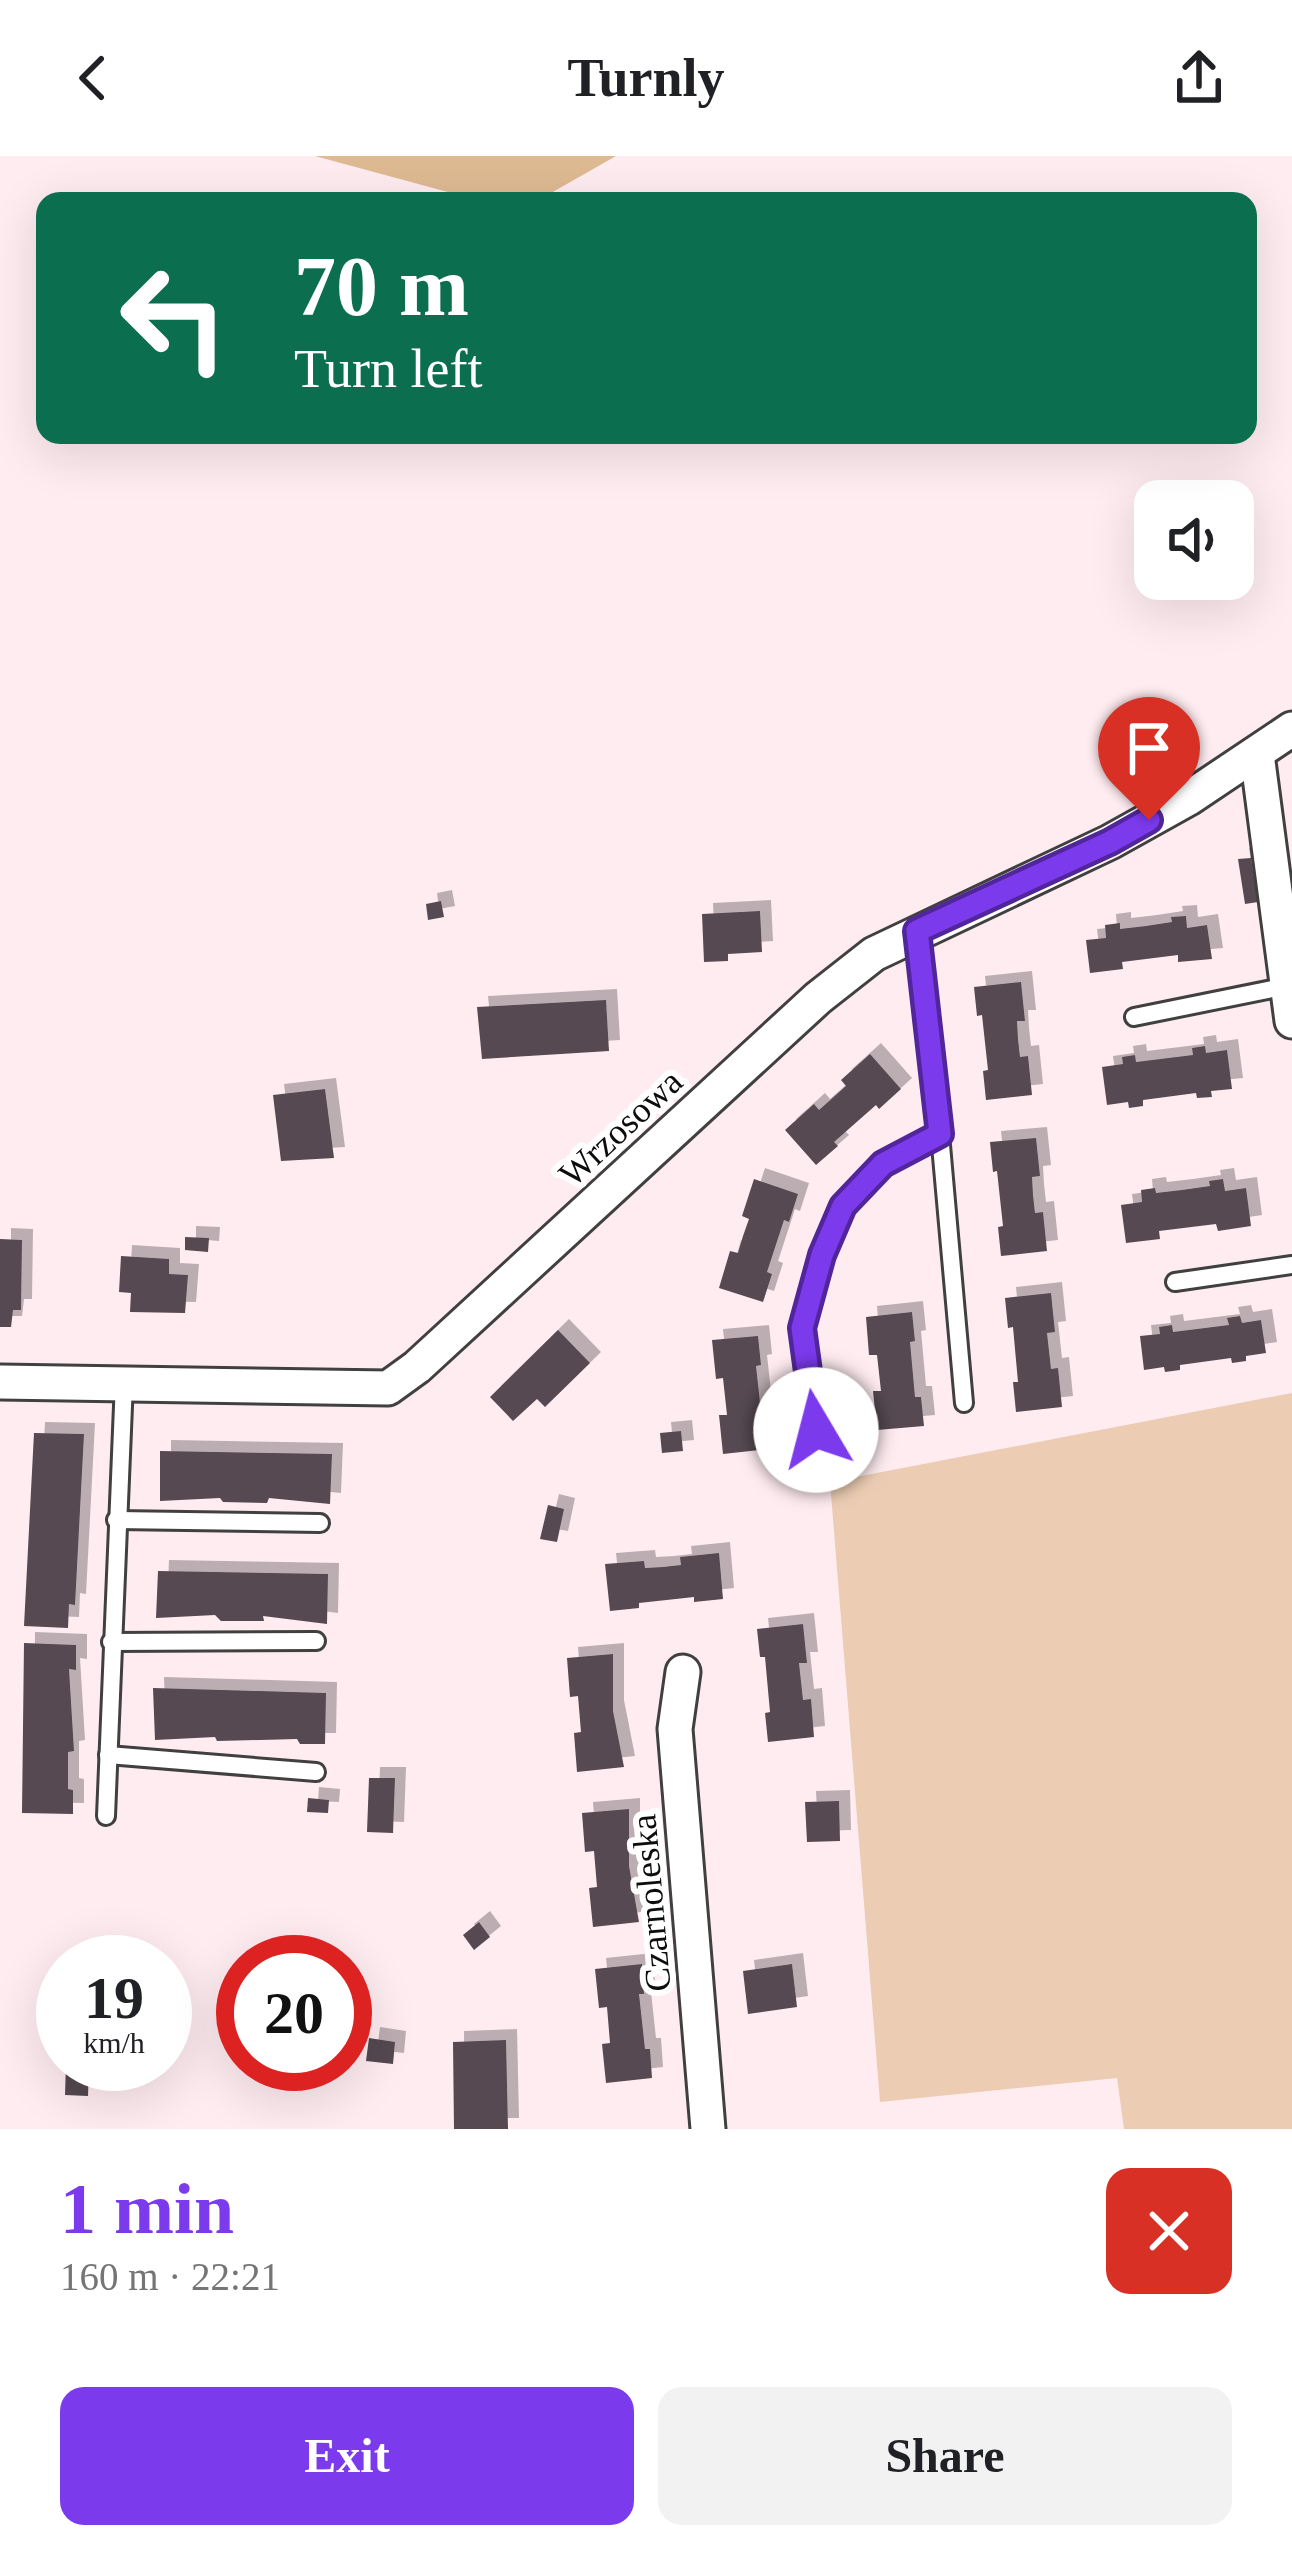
<!DOCTYPE html>
<meta charset="utf-8">
<style>
:root{--surface:#fff;--page:#f2f2f2;--text:#202124;--muted:#757577;--accent:#7c3aed}
body{margin:0;font-family:"Times New Roman",serif;background:var(--page);color:var(--text);height:100vh;display:flex;flex-direction:column;font-size:45px;white-space:nowrap}
*{box-sizing:border-box;margin:0}
p{font-size:39px;color:var(--muted)}
.icon{flex:none;width:66px;height:66px;fill:none;stroke:currentColor;stroke-width:2;stroke-linecap:round;stroke-linejoin:round}
.map{position:relative;height:1973px;overflow:hidden}
.sheet{display:flex;flex-direction:column;background:var(--surface);flex:1}
.sheet>*{flex:none}
.guide{position:absolute;left:36px;top:36px;width:1221px;height:252px;border-radius:24px;box-shadow:0 12px 48px #0002;background:#0b6e4f;color:#fff;overflow:hidden}
.controls{position:absolute;left:1134px;top:324px;display:grid;gap:24px}
.controls a{display:grid;place-items:center;width:120px;height:120px;border-radius:24px;background:var(--surface);box-shadow:0 12px 48px #0002;font-size:60px}
.speed{position:absolute;left:36px;top:1779px;display:flex;gap:24px;font-size:60px;font-weight:700;text-align:center}
.speed>*{display:grid;place-content:center;width:156px;height:156px;border-radius:50%;background:var(--surface);box-shadow:0 12px 48px #0002;line-height:1}
.speed small{font-size:30px;font-weight:400}
.speed .limit{border:18px solid #d22;background:#fff;color:#111}
.pin{position:absolute;display:grid;place-items:center;width:102px;height:102px;color:#fff;margin:-123px -51px;border-radius:50% 50% 50% 0;rotate:-45deg;box-shadow:0 0 12px #0007}
.pin .icon{rotate:45deg}
.me{position:absolute;width:132px;margin:-66px;rotate:352deg;stroke-linejoin:round;filter:drop-shadow(0 0 9px #0008)}
.turn{display:flex;align-items:center;gap:42px;height:252px;padding:0 60px;font-size:54px}
.turn .icon{width:156px;height:156px;stroke-width:2.5}
.turn b{display:block;font-size:84px;line-height:102px}
.round{display:grid;place-items:center;flex:none;width:126px;height:126px;border-radius:24px;background:var(--page)}
.headline{display:flex;align-items:center;justify-content:space-between;height:204px;padding:0 60px}
h1{font-size:72px;font-weight:700;line-height:90px;color:var(--accent)}
.button{display:flex;gap:24px;margin-top:auto;padding:24px 60px}
.button a{flex:1;height:138px;border-radius:24px;background:var(--accent);color:#fff;font-size:48px;font-weight:700;line-height:138px;text-align:center}
.button a+a{background:var(--page);color:var(--text)}
header{display:flex;justify-content:space-between;align-items:center;height:156px;padding:0 60px;background:var(--surface);font-size:54px;font-weight:700}
.map>svg:first-child{display:block}
.green{fill:#eccdb3}
.forest{fill:#deba92}
.building{fill:#564851;filter:url(#shadow)}
.lines{fill:none;stroke-linecap:round;stroke-linejoin:round}
.service-casing{stroke:#404040;stroke-width:22}
.minor-casing{stroke:#404040;stroke-width:39}
.service{stroke:#fff;stroke-width:16}
.minor{stroke:#fff;stroke-width:33}
.route-casing{stroke:#51269a;stroke-width:30}
.route{stroke:#7c3aed;stroke-width:21}
.labels{text-anchor:middle;stroke-width:12;stroke-linejoin:round;paint-order:stroke}
.street-label{font-size:36px;fill:#0d0d0d;stroke:#fff}
</style>
<header><svg class="icon" aria-label="back" viewBox="0 0 24 24"><path d="M15 5l-7 7 7 7"/></svg>Turnly<svg class="icon" aria-label="share" viewBox="0 0 24 24"><path d="M12 15V3M7 8l5-5 5 5M5 13v7h14v-7"/></svg></header>
<div class="map">
<svg width="1292" height="1973" viewBox="0 0 1292 1973">
<defs>
<filter id="shadow"><feDropShadow dx="11" dy="-11" stdDeviation="0" flood-color="#0004"/></filter>
</defs>
<rect width="100%" height="100%" fill="#ffecf1"/>
<!-- green -->
<polygon class="green" points="1292,1237 1292,1973 1124,1973 1117,1922 880,1946 830,1326"/>
<!-- forest -->
<polygon class="forest" points="315,0 616,0 537,45 481,45"/>
<!-- building -->
<g class="building">
<polygon points="1251,702 1258,746 1245,748 1238,703"/>
<polygon points="441,745 444,761 428,764 426,748"/>
<polygon points="760,755 762,796 728,798 728,805 704,806 702,758"/>
<polygon points="1186,760 1187,772 1207,769 1212,803 1178,806 1178,799 1122,806 1123,813 1090,817 1086,784 1106,782 1105,769 1120,767 1120,773 1146,770 1172,766 1171,761"/>
<polygon points="1021,826 1025,865 1017,865 1018,883 1020,901 1028,900 1032,939 986,944 983,915 988,914 982,859 977,860 974,831"/>
<polygon points="606,844 609,895 482,903 477,851"/>
<polygon points="1205,890 1206,897 1227,894 1232,933 1211,935 1212,941 1197,942 1196,937 1143,944 1143,950 1129,952 1128,946 1107,949 1102,911 1123,908 1122,901 1135,899 1136,906 1193,899 1192,892"/>
<polygon points="870,898 901,933 879,953 876,949 834,986 838,990 816,1009 785,974 814,948 819,954 846,930 841,924"/>
<polygon points="325,933 334,1002 281,1005 273,939"/>
<polygon points="1036,982 1040,1020 1032,1021 1033,1039 1035,1057 1043,1056 1047,1095 1001,1100 998,1071 1003,1070 997,1015 993,1016 990,986"/>
<polygon points="754,1023 798,1038 789,1066 784,1064 767,1116 772,1118 763,1146 719,1132 730,1095 738,1097 743,1080 749,1063 742,1060"/>
<polygon points="1223,1023 1225,1035 1246,1032 1251,1070 1218,1075 1216,1068 1159,1075 1160,1083 1126,1087 1121,1049 1142,1046 1141,1034 1155,1032 1156,1037 1182,1034 1210,1030 1209,1025"/>
<polygon points="185,1081 209,1082 208,1096 185,1094"/>
<polygon points="0,1083 22,1084 21,1154 13,1154 11,1171 0,1171"/>
<polygon points="121,1100 169,1103 169,1118 188,1119 185,1157 130,1156 131,1137 119,1136"/>
<polygon points="1051,1137 1055,1176 1047,1177 1051,1213 1058,1212 1062,1251 1016,1256 1013,1226 1018,1226 1013,1171 1008,1172 1005,1142"/>
<polygon points="912,1156 915,1185 910,1186 915,1241 921,1241 924,1270 877,1274 873,1235 881,1235 877,1199 869,1199 866,1161"/>
<polygon points="1240,1160 1242,1167 1261,1164 1266,1197 1246,1200 1246,1205 1232,1207 1231,1202 1180,1209 1180,1214 1165,1216 1164,1211 1144,1214 1140,1180 1160,1178 1159,1171 1172,1169 1173,1176 1229,1169 1227,1162"/>
<polygon points="558,1174 590,1207 545,1251 537,1243 513,1265 490,1241"/>
<polygon points="758,1180 761,1209 756,1210 762,1265 766,1264 769,1293 723,1298 719,1259 727,1259 723,1222 716,1223 712,1184"/>
<polygon points="681,1275 683,1295 662,1297 660,1277"/>
<polygon points="34,1277 84,1278 75,1449 69,1448 68,1472 24,1470"/>
<polygon points="160,1295 332,1298 330,1348 269,1342 267,1347 223,1346 220,1342 160,1345"/>
<polygon points="548,1349 564,1353 557,1386 540,1383"/>
<polygon points="719,1397 723,1443 694,1446 694,1441 639,1447 639,1452 610,1455 605,1408 644,1405 645,1412 663,1411 681,1409 680,1401"/>
<polygon points="158,1415 328,1418 327,1468 263,1460 264,1465 221,1465 215,1459 156,1462"/>
<polygon points="803,1468 807,1507 799,1507 803,1544 811,1543 814,1581 768,1586 765,1557 770,1556 765,1501 760,1501 757,1473"/>
<polygon points="24,1487 76,1489 76,1514 69,1513 74,1595 68,1596 68,1633 73,1634 73,1658 22,1657"/>
<polygon points="613,1498 613,1555 624,1611 577,1616 574,1577 581,1576 578,1540 570,1541 567,1502"/>
<polygon points="153,1532 326,1537 325,1588 300,1588 297,1583 217,1585 215,1581 155,1584"/>
<polygon points="369,1622 395,1622 393,1677 367,1676"/>
<polygon points="308,1642 329,1644 328,1657 307,1656"/>
<polygon points="839,1645 840,1685 807,1686 805,1646"/>
<polygon points="629,1653 629,1710 639,1766 593,1771 589,1732 597,1731 594,1695 585,1696 582,1657"/>
<polygon points="479,1766 490,1781 474,1794 463,1779"/>
<polygon points="642,1808 644,1838 639,1838 645,1893 650,1893 652,1922 606,1927 602,1888 610,1887 607,1851 599,1852 595,1813"/>
<polygon points="792,1808 797,1851 748,1858 743,1815"/>
<polygon points="369,1882 395,1886 393,1908 366,1905"/>
<polygon points="506,1884 508,1973 454,1973 453,1886"/>
<polygon points="66,1908 89,1908 88,1940 65,1939"/>
</g>
<g class="lines">
<defs>
<g id="service">
<polyline points="917,776 940,978 964,1247"/>
<polyline points="1134,861 1287,830"/>
<polyline points="1175,1126 1292,1109"/>
<polyline points="816,1274 802,1172 822,1099 843,1050 883,1008 940,978"/>
<polyline points="116,1364 320,1367"/>
<polyline points="111,1486 316,1485"/>
<polyline points="108,1599 316,1616"/>
<polyline points="106,1660 124,1226"/>
</g>
<g id="minor">
<polyline points="1257,598 1292,865"/>
<polyline points="0,1226 388,1232 417,1211 818,842 874,798 1110,686 1189,642 1292,573"/>
<polyline points="683,1516 675,1573 708,1973"/>
</g>
</defs>
<!-- service casing -->
<use href="#service" class="service-casing"/>
<!-- minor casing -->
<use href="#minor" class="minor-casing"/>
<!-- service -->
<use href="#service" class="service"/>
<!-- minor -->
<use href="#minor" class="minor"/>
</g>
<g class="lines">
<defs>
<polyline id="route" points="816,1274 802,1172 822,1099 843,1050 883,1008 940,978 917,775 1110,686 1149,664"/>
</defs>
<!-- route casing -->
<use href="#route" class="route-casing"/>
<!-- route -->
<use href="#route" class="route"/>
</g>
<g class="labels">
<!-- street labels -->
<g class="street-label">
<text transform="translate(620 971) rotate(-43)" y="13">Wrzosowa</text>
<text transform="translate(650 1747) rotate(-95)" y="13">Czarnoleska</text>
</g>
</g>
</svg>
<div class="controls">
<a><svg class="icon" aria-label="sound" viewBox="0 0 24 24"><path d="M4 9h4l5-4v14l-5-4H4zM17 9q2 3 0 6"/></svg></a>
</div>
<div class="speed"><div>19<small>km/h</small></div><div class="limit">20</div></div>
<div class="pin" style="left:1149px;top:664px;background:#d93025"><svg class="icon" aria-label="arrive" viewBox="0 0 24 24"><path d="M6 21V4h12l-3 4 3 4H6"/></svg></div>
<svg class="me" style="left:816px;top:1274px" viewBox="-20 -20 40 40"><circle r="19" fill="#fff"/><path d="M0-13L10 11 0 6-10 11z" fill="#7c3aed"/></svg>
<div class="guide">
<div class="turn"><svg class="icon" aria-label="left" viewBox="0 0 24 24"><path d="M17 20v-9H6M10 6l-5 5 5 5"/></svg><div><b>70 m</b>Turn left</div></div>
</div>
</div>
<section class="sheet">
<div class="headline"><div><h1>1 min</h1><p>160 m · 22:21</p></div><a class="round" style="background:#d93025;color:#fff"><svg class="icon" aria-label="close" viewBox="0 0 24 24"><path d="M6 6l12 12M18 6L6 18"/></svg></a></div>
<div class="button"><a>Exit</a><a>Share</a></div>
</section>
